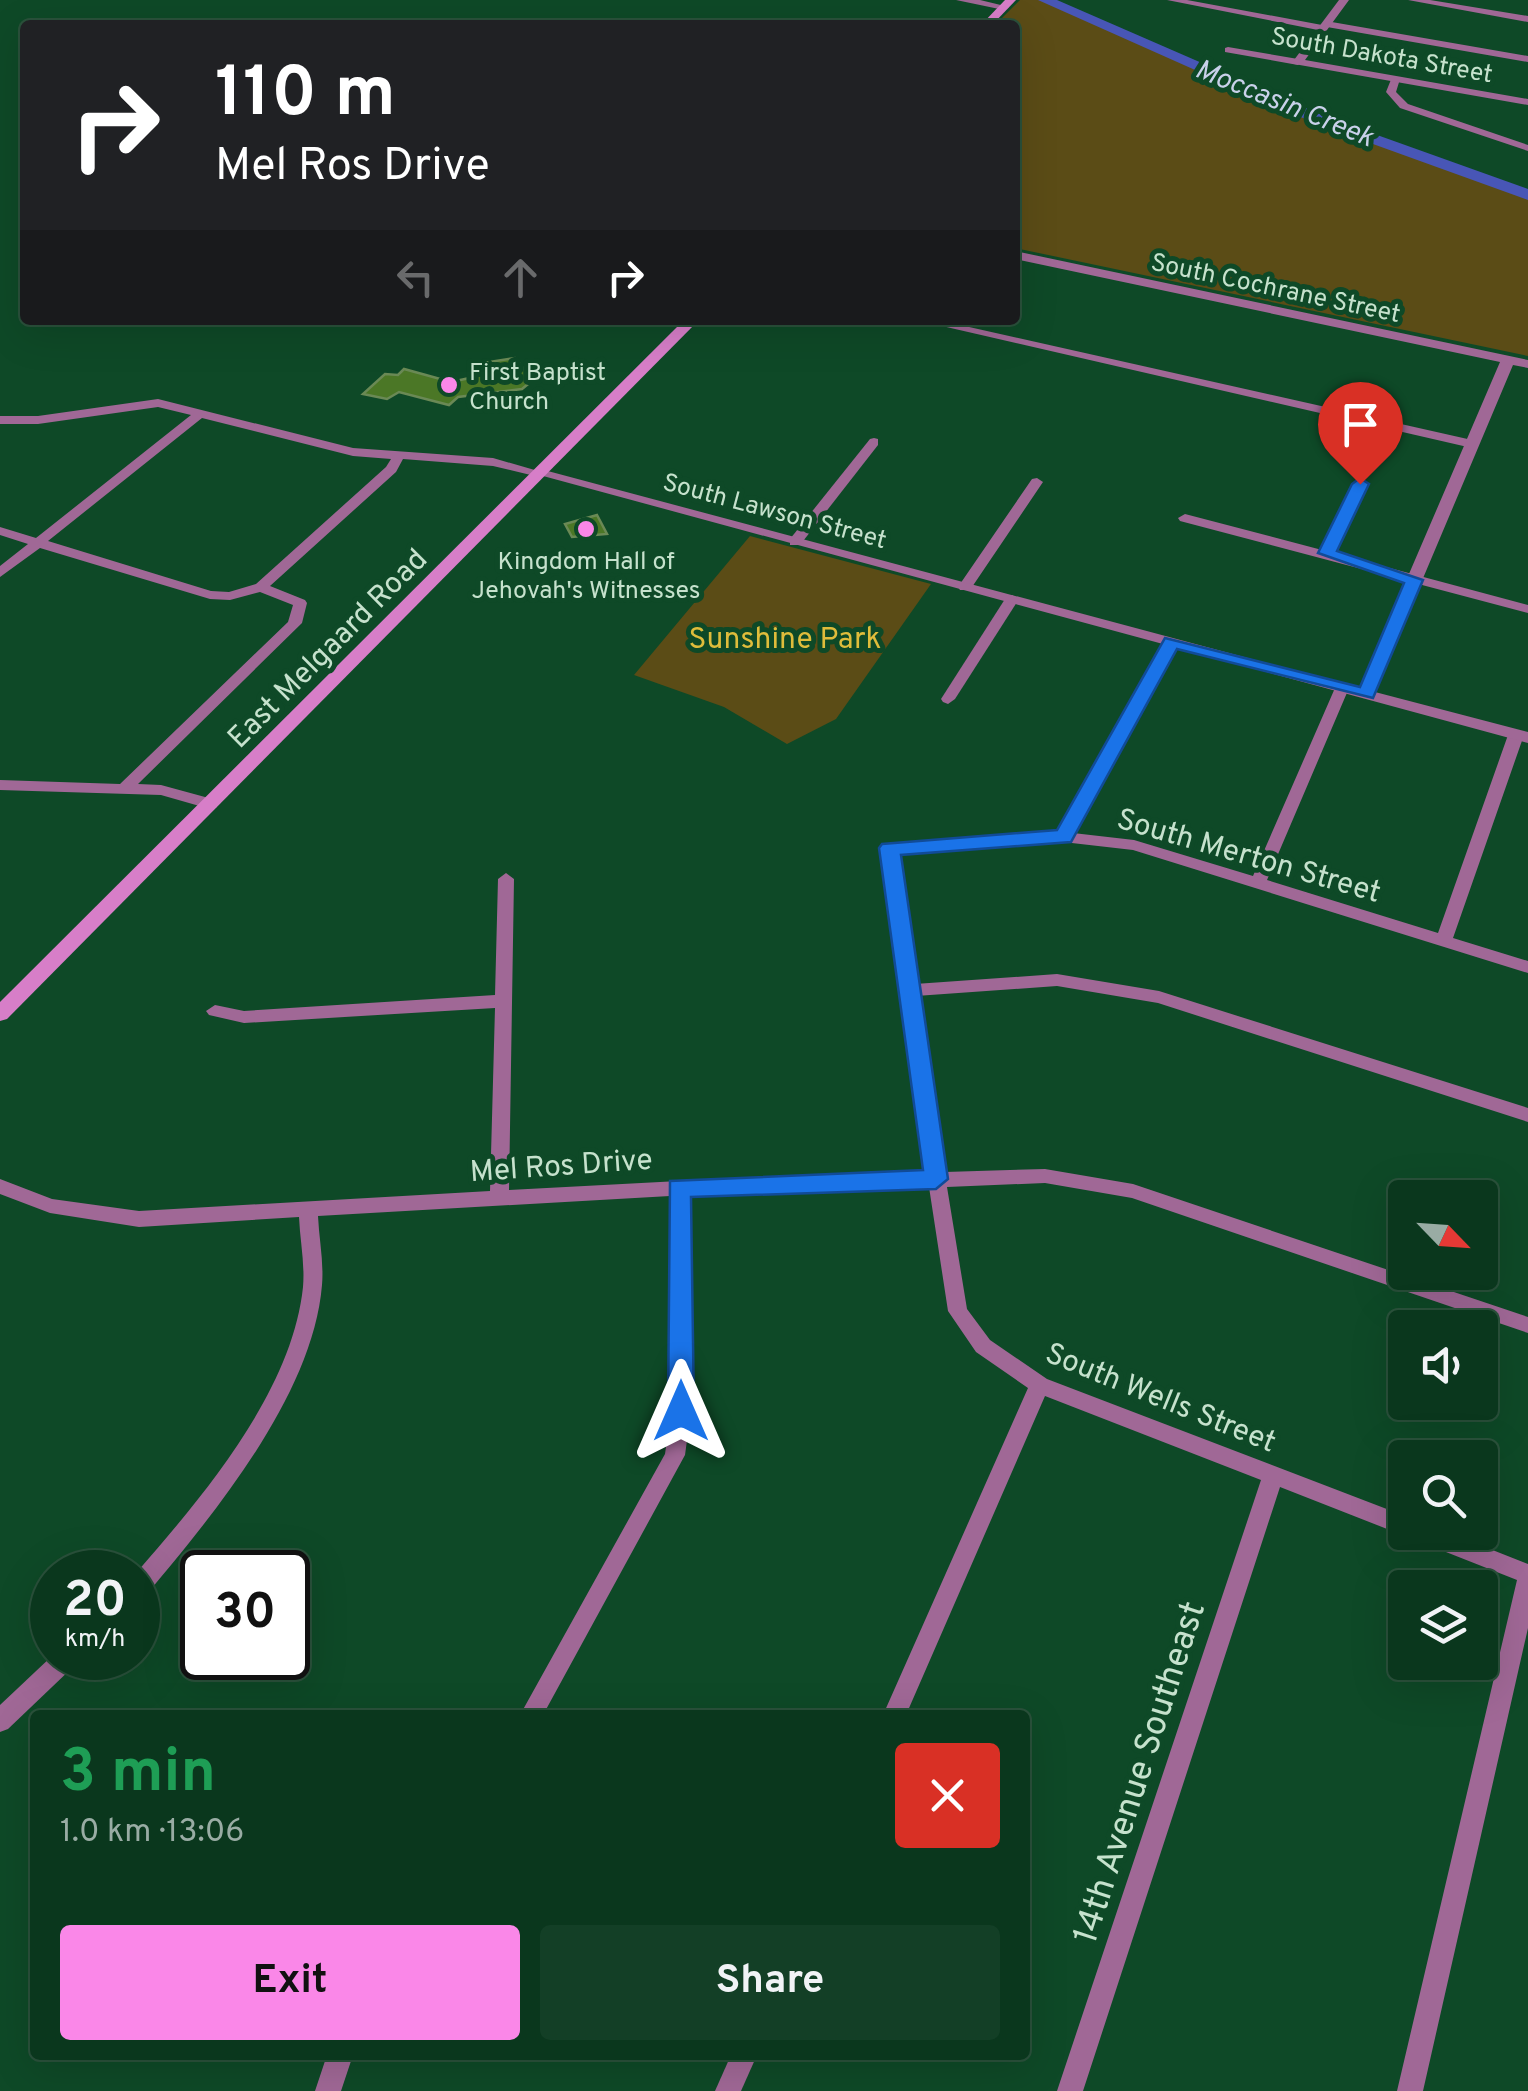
<!DOCTYPE html>
<meta charset="utf-8">
<style>
:root{--surface:#0a371d;--page:#133f26;--text:#f1f3f6;--muted:#99aca4;--line:#2a513b;--accent:#fa87e8}
body{margin:0;font-family:Overpass,sans-serif;background:var(--page);color:var(--text);height:100vh;display:flex;flex-direction:column;font-size:38px;white-space:nowrap}
*{box-sizing:border-box;margin:0}
p{font-size:32px;color:var(--muted)}
.icon{flex:none;width:55px;height:55px;fill:none;stroke:currentColor;stroke-width:2;stroke-linecap:round;stroke-linejoin:round}
.map{position:relative;flex:1;overflow:hidden}
.details{position:absolute;left:30px;top:1710px;width:1000px;height:350px;display:flex;flex-direction:column;background:var(--surface);border-radius:10px;box-shadow:0 10px 40px #0002,0 0 0 2px var(--line)}
.details>*{flex:none}
.guide{position:absolute;left:20px;top:20px;width:1000px;height:305px;border-radius:10px;box-shadow:0 10px 40px #0002,0 0 0 2px var(--line);background:#202124;color:#fff;overflow:hidden}
.needle{width:65px;rotate:115deg}
.controls{position:absolute;left:1388px;top:1180px;display:grid;gap:20px}
.controls a{display:grid;place-items:center;width:110px;height:110px;border-radius:10px;background:var(--surface);box-shadow:0 10px 40px #0002,0 0 0 2px var(--line);font-size:50px}
.speed{position:absolute;left:30px;top:1550px;display:flex;gap:20px;font-size:50px;font-weight:700;text-align:center}
.speed>*{display:grid;place-content:center;width:130px;height:130px;border-radius:50%;background:var(--surface);box-shadow:0 10px 40px #0002,0 0 0 2px var(--line);line-height:1}
.speed small{font-size:25px;font-weight:400}
.speed .limit{border:5px solid #111;border-radius:15px;background:#fff;color:#111}
.pin{position:absolute;display:grid;place-items:center;width:85px;height:85px;color:#fff;margin:-102px -42px;border-radius:50% 50% 50% 0;rotate:-45deg;box-shadow:0 0 10px #0007}
.pin .icon{rotate:45deg}
.me{position:absolute;width:110px;margin:-55px;rotate:0deg;stroke-linejoin:round;filter:drop-shadow(0 0 8px #0008)}
.turn{display:flex;align-items:center;gap:35px;height:210px;padding:0 30px;font-size:45px}
.turn .icon{width:130px;height:130px;stroke-width:2.5}
.turn b{display:block;font-size:70px;line-height:85px}
.lanes{display:flex;align-items:center;height:95px;padding:0 30px;background:#0003;justify-content:center;gap:50px;direction:ltr}
.lanes .off{opacity:.35}
.round{display:grid;place-items:center;flex:none;width:105px;height:105px;border-radius:10px;background:var(--page)}
.headline{display:flex;align-items:center;justify-content:space-between;height:170px;padding:0 30px}
h1{font-size:60px;font-weight:700;line-height:75px;color:#1e9e55}
.action{display:flex;gap:20px;margin-top:auto;padding:20px 30px}
.action a{flex:1;height:115px;border-radius:10px;background:var(--accent);color:#111;font-size:40px;font-weight:700;line-height:115px;text-align:center}
.action a+a{background:var(--page);color:var(--text)}
.map>svg:first-child{display:block}
.green{fill:#5b4c16}
.lines{fill:none;stroke-linecap:round;stroke-linejoin:round}
.river{fill:#4856b6;fill-rule:evenodd}
.building{fill:#4b7726;stroke:#6a8955;stroke-width:2.5}
.minor{fill:#a06896;fill-rule:evenodd}
.tertiary{fill:#a06896;fill-rule:evenodd}
.secondary{fill:#d77ec8;fill-rule:evenodd}
.route{fill:#1a73e8;stroke:#114b97;stroke-width:2.5}
.poi-dot{fill:#fa87e8;stroke:#0e4927;stroke-width:4}
.labels{text-anchor:middle;stroke-width:10;stroke-linejoin:round;paint-order:stroke}
.far-street-label{font-size:25px;fill:#c6e2cd;stroke:#0e4927}
.far-poi-label{font-size:25px;fill:#c6e2cd;stroke:#0e4927;text-anchor:start}
.far-water-label{font-size:28px;font-style:italic;fill:#c9d1ea;stroke:#0e4927}
.park-label{font-size:30px;fill:#dfbc3b;stroke:#0e4927}
.street-label{font-size:30px;fill:#c6e2cd;stroke:#0e4927}
.near-street-label{font-size:35px;fill:#c6e2cd;stroke:#0e4927}
</style>
<div class="map">
<svg width="1528" height="2091" viewBox="0 0 1528 2091">
<rect width="100%" height="100%" fill="#0e4927"/>
<!-- green -->
<g class="green">
<polygon points="1020,0 1045,0 1318,119 1528,195 1528,356 1015,248 1015,25 995,25"/>
<polygon points="750,536 931,584 836,719 787,744 724,707 634,675"/>
</g>
<g class="lines">
<!-- river -->
<polygon class="river" points="1038,0 1057,0 1324,116 1528,189 1528,200 1312,122"/>
</g>
<!-- building -->
<g class="building">
<polygon points="515,358 533,380 522,389 458,397 449,405 399,392 387,399 363,394 385,374 398,375 404,369 451,382 474,377 485,368 483,363"/>
<polygon points="597,515 607,534 572,537 565,524"/>
</g>
<g class="lines">
<!-- minor -->
<g class="minor">
<polygon points="1167,0 1187,0 1322,25 1326,21 1528,56 1528,62 1327,27 1323,31"/>
<polygon points="1408,0 1430,0 1528,16 1528,22"/>
<polygon points="1228,47 1298,59 1303,62 1298,65 1225,52 1225,48"/>
<polygon points="1392,77 1400,79 1396,92 1408,104 1528,145 1528,151 1400,108 1386,92"/>
<polygon points="916,320 938,320 1472,440 1478,444 1472,448"/>
<path d="M158 399 353 448 493 458 545 473 539 477 493 466 403 459 396 472 270 586 305 600 307 603 302 623 138 784 161 785 216 800 218 804 216 808 210 809 161 795 0 790V780L120 784 288 622 293 605 260 592 230 600 210 599 40 548 0 577V566L28 544 0 535V527L36 538 191 415 158 407 38 424H0V416H38ZM202 418 353 456 391 459 386 467 256 584 229 592 211 591 48 541Z"/>
<polygon points="874,438 878,439 878,445 800,545 790,545 790,539 870,439"/>
<polygon points="1037,478 1043,482 972,587 970,590 960,590 958,587 1032,479"/>
<polygon points="1360,479 1367,483 1334,553 1528,605 1528,613 1180,521 1178,518 1185,514 1322,550 1353,483"/>
<polygon points="1012,595 1019,599 955,699 948,704 943,702 941,699 1005,599"/>
<path d="M1171 638 1178 642 1073 833 1134 840 1253 876 1335 688 1342 683 1347 685 1349 688 1267 880 1438 933 1508 735 1516 730 1524 735 1453 938 1528 961V973L1133 850 1063 842 899 854 915 984 1057 974 1159 991 1528 1108V1122L1158 1003 1057 986 916 996 945 1172 1045 1169 1133 1184 1528 1317V1333L1132 1198 1045 1183 947 1187 967 1309 990 1340 1047 1379 1405 1516V1532H1447L1528 1564V1628L1423 2091H1397L1517 1580 1413 1539 1411 1533 1405 1536 1280 1487 1083 2091H1057L1261 1480 1045 1396 906 1715H883L1028 1388 976 1352 948 1311 929 1187 688 1195 691 1411 685 1455 543 1715H520L665 1454 671 1411 670 1196 318 1216C319 1239 324 1262 322 1285 313 1395 214 1514 146 1595L138 1598 137 1572C203 1496 292 1392 303 1287 305 1264 300 1240 299 1217L139 1227 50 1213 0 1194V1179L52 1199 139 1211 490 1191 495 1008 244 1023 209 1015 206 1011 215 1005 244 1011 495 995 498 879 506 873 514 879 509 1190 679 1181 927 1173 898 991 882 849 890 844 1058 832 1164 642Z"/>
<polygon points="52,1656 77,1658 74,1666 8,1729 0,1732 0,1705"/>
<polygon points="327,2055 353,2055 341,2091 315,2091"/>
<polygon points="731,2055 757,2055 741,2091 715,2091"/>
</g>
<!-- tertiary -->
<g class="tertiary">
<polygon points="956,0 980,0 1009,7 1004,10"/>
<polygon points="1339,0 1349,0 1305,60 1528,99 1528,105 1294,64 1294,60"/>
<polygon points="1015,251 1528,360 1528,368 1513,365 1375,692 1528,732 1528,743 532,473 534,470 544,470 1360,688 1500,362 1015,259"/>
</g>
<!-- secondary -->
<g class="secondary">
<polygon points="1005,0 1016,0 992,25 981,25"/>
<polygon points="684,320 699,320 7,1019 0,1021 0,1002"/>
</g>
</g>
<!-- route -->
<polygon class="route" points="1360,478 1369,484 1337,551 1423,580 1373,698 1177,649 1071,842 901,855 948,1179 936,1189 691,1197 694,1411 690,1419 672,1419 668,1411 670,1181 923,1170 879,848 882,844 1057,830 1165,638 1360,687 1404,583 1318,553 1352,484"/>
<!-- markers -->
<g class="poi-dot">
<circle cx="449" cy="385" r="10"/>
<circle cx="586" cy="529" r="10"/>
</g>
<g class="labels">
<!-- far-street labels -->
<g class="far-street-label">
<text transform="translate(1382 54) rotate(10)" y="9">South Dakota Street</text>
<text transform="translate(1276 287) rotate(12)" y="9">South Cochrane Street</text>
<text transform="translate(775 510) rotate(15)" y="9">South Lawson Street</text>
</g>
<!-- far-poi labels -->
<g class="far-poi-label">
<text x="469" y="380">First Baptist<tspan x="469" dy="29">Church</tspan></text>
<text x="586" y="569" text-anchor="middle">Kingdom Hall of<tspan x="586" dy="29">Jehovah's Witnesses</tspan></text>
</g>
<!-- far-water labels -->
<g class="far-water-label">
<text transform="translate(1285 102) rotate(22)" y="10">Moccasin Creek</text>
</g>
<!-- park labels -->
<g class="park-label">
<text x="785" y="648">Sunshine Park</text>
</g>
<!-- street labels -->
<g class="street-label">
<text transform="translate(327 648) rotate(-45)" y="10">East Melgaard Road</text>
<text transform="translate(1249 855) rotate(16)" y="10">South Merton Street</text>
<text transform="translate(561 1165) rotate(-4)" y="10">Mel Ros Drive</text>
<text transform="translate(1161 1397) rotate(22)" y="10">South Wells Street</text>
</g>
<!-- near-street labels -->
<g class="near-street-label">
<text transform="translate(1138 1772) rotate(-72)" y="12">14th Avenue Southeast</text>
</g>
</g>
</svg>
<div class="controls">
<a><svg class="needle" viewBox="-14 -14 28 28"><path d="M0-13l5 13h-10z" fill="#e53935"/><path d="M0 13l5-13h-10z" fill="#99aca4"/></svg></a>
<a><svg class="icon" aria-label="sound" viewBox="0 0 24 24"><path d="M4 9h4l5-4v14l-5-4H4zM17 9q2 3 0 6"/></svg></a>
<a><svg class="icon" aria-label="search" viewBox="0 0 24 24"><circle cx="10" cy="10" r="6"/><path d="M15 15l6 6"/></svg></a>
<a><svg class="icon" aria-label="layers" viewBox="0 0 24 24"><path d="M12 4l9 5-9 5-9-5zM3 14l9 5 9-5"/></svg></a>
</div>
<div class="speed"><div>20<small>km/h</small></div><div class="limit">30</div></div>
<div class="pin" style="left:1360px;top:484px;background:#d93025"><svg class="icon" aria-label="arrive" viewBox="0 0 24 24"><path d="M6 21V4h12l-3 4 3 4H6"/></svg></div>
<svg class="me" style="left:681px;top:1411px" viewBox="-20 -20 40 40"><path d="M0-17L14 15 0 8-14 15z" fill="#1a73e8" stroke="#fff" stroke-width="4"/></svg>
<div class="guide">
<div class="turn"><svg class="icon" aria-label="right" viewBox="0 0 24 24"><path d="M7 20v-9h11M14 6l5 5-5 5"/></svg><div><b>110 m</b>Mel Ros Drive</div></div>
<div class="lanes"><svg class="icon off" aria-label="left" viewBox="0 0 24 24"><path d="M17 20v-9H6M10 6l-5 5 5 5"/></svg><svg class="icon off" aria-label="ahead" viewBox="0 0 24 24"><path d="M12 20V5M6 11l6-6 6 6"/></svg><svg class="icon" aria-label="right" viewBox="0 0 24 24"><path d="M7 20v-9h11M14 6l5 5-5 5"/></svg></div>
</div>
<section class="details">
<div class="headline"><div><h1>3 min</h1><p>1.0 km · 13:06</p></div><a class="round" style="background:#d93025;color:#fff"><svg class="icon" aria-label="close" viewBox="0 0 24 24"><path d="M6 6l12 12M18 6L6 18"/></svg></a></div>
<div class="action"><a>Exit</a><a>Share</a></div>
</section>
</div>
